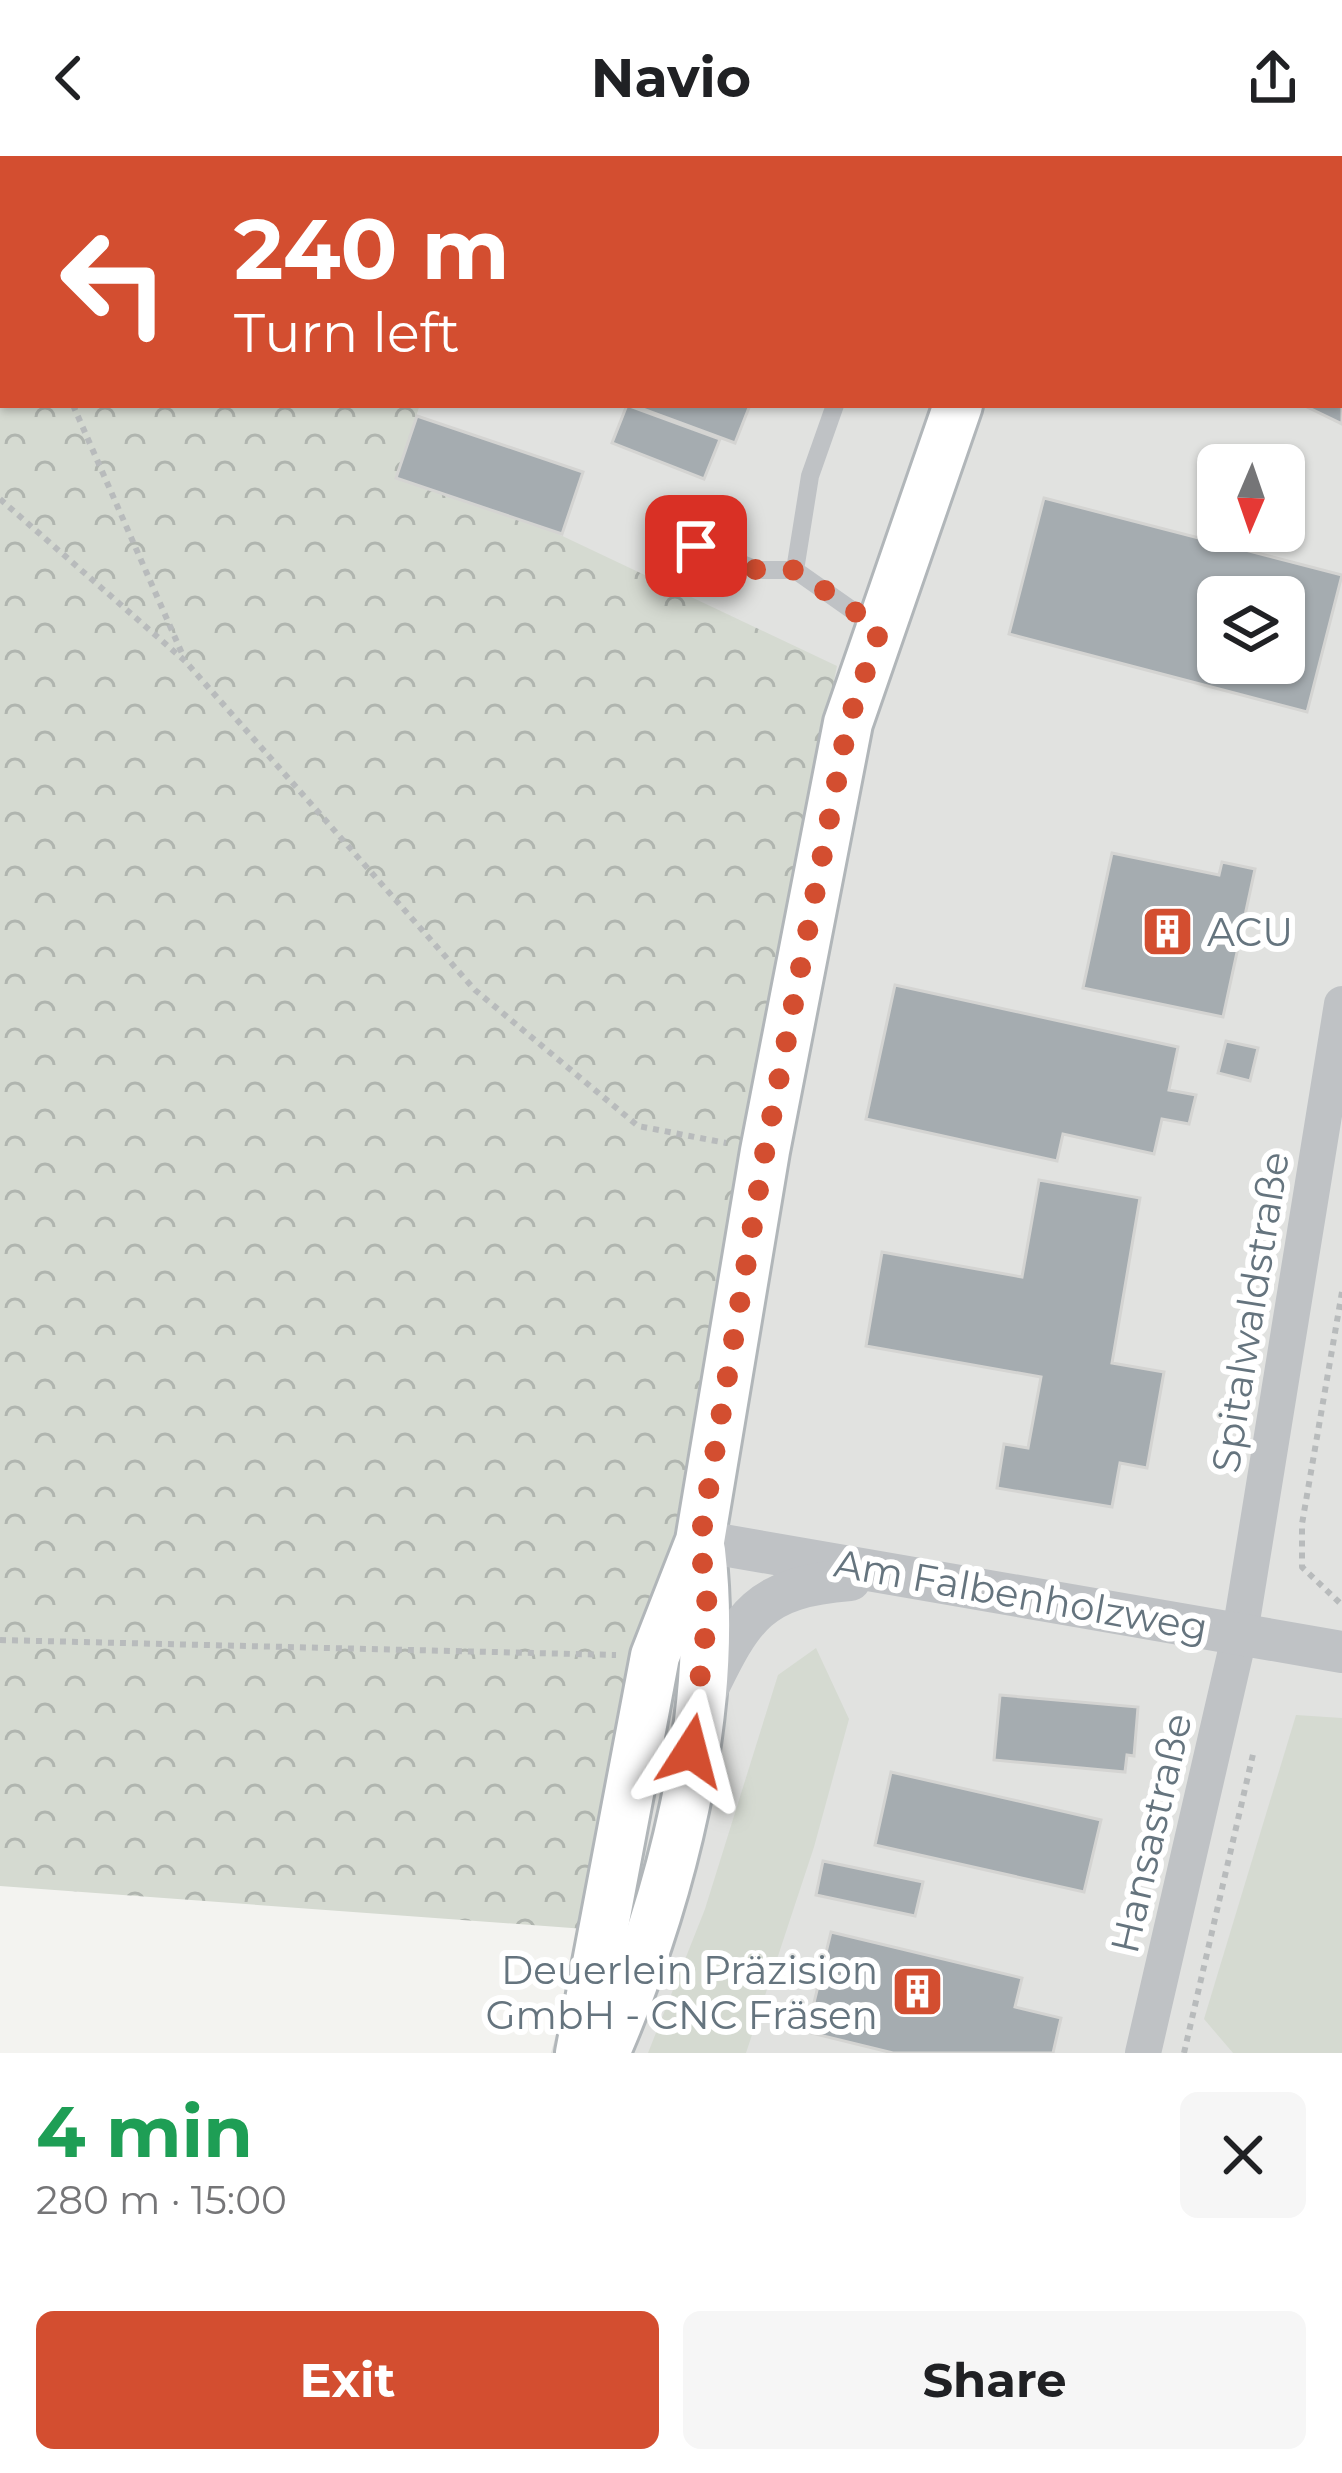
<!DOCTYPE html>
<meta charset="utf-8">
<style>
:root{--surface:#fff;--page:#f6f6f6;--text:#202124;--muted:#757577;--accent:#d34e30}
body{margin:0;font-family:Montserrat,sans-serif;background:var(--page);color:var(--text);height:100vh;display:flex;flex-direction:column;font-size:45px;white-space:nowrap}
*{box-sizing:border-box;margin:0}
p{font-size:39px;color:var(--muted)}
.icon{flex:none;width:66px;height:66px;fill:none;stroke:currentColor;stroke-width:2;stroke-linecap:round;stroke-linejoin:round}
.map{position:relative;height:1897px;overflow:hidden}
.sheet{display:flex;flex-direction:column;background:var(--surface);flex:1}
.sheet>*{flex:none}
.banner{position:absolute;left:0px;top:0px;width:1344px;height:252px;box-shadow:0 3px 9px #0004;background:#d34e30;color:#fff;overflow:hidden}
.needle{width:78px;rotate:182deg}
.controls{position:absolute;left:1197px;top:288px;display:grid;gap:24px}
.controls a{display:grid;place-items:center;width:108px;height:108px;border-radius:18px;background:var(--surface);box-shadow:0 3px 9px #0004;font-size:60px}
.pin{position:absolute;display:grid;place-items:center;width:102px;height:102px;color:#fff;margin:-51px;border-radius:24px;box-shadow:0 6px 18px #0006}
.me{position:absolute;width:132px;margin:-66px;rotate:9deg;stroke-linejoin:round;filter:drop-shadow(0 0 9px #0008)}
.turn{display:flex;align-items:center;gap:42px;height:252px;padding:0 36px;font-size:54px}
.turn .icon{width:156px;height:156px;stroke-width:2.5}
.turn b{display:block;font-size:84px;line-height:102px}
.round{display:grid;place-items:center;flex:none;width:126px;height:126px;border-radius:18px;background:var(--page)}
.summary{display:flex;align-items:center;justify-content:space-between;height:204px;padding:0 36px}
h1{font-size:72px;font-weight:700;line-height:90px;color:#1e9e55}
.button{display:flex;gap:24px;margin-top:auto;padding:24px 36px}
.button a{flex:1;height:138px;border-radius:18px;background:var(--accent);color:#fff;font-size:48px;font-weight:700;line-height:138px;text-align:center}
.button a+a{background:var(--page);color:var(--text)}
header{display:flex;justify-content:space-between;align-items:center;height:156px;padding:0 36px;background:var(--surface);font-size:54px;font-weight:700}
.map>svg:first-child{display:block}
.built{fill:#e1e2e0;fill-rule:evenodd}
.green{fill:#d5dad1}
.forest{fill:url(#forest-crowns)}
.building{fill:#a5acb0;stroke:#d4d4d2;stroke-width:3;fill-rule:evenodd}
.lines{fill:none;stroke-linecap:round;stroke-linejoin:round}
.secondary-casing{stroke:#b1b6b9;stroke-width:54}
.path{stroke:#b8bbbc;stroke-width:6;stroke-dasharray:6 6;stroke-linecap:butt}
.service{stroke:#bfc2c5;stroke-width:18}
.minor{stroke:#bfc2c5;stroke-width:36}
.tertiary{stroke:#bfc2c5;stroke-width:42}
.secondary{stroke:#fff;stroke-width:48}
.route{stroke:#d34e30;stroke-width:21;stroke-dasharray:0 37.8}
.labels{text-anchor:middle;stroke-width:12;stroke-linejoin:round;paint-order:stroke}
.poi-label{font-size:39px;fill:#65747e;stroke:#fff;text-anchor:start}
.street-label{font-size:39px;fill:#65747e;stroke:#fff}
</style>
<header><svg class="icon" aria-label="back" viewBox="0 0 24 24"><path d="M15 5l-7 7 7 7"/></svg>Navio<svg class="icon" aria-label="share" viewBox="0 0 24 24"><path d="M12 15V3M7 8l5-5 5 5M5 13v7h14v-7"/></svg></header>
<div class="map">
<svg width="1342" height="1897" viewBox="0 0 1342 1897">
<defs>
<pattern id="forest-crowns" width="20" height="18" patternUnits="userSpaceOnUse" patternTransform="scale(3)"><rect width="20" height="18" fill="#d5dad1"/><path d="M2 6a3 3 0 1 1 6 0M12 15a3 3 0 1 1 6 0" fill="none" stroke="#b0b5af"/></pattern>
</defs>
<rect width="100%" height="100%" fill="#f3f3f0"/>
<!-- built -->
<path class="built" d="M504 0H1342V1897H551L585 1773 678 1360 736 1013 402 303 420 249H1341V3ZM1218 309H1284V375H1218ZM1218 441H1284V507H1218Z"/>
<!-- green -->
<g class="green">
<polygon points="816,1492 849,1563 814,1691 746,1897 648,1897 705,1753 778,1519"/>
<polygon points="1296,1559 1342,1562 1342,1897 1233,1897 1204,1863"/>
</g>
<!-- forest -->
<polygon class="forest" points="0,0 504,0 3,3 3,249 420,249 402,304 837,510 736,1013 678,1360 585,1773 0,1730"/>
<!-- building -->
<g class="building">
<polygon points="616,0 826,0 833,3 614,3"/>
<polygon points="1341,173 1342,174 1342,268 1303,249 1341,249"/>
<polygon points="627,249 720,283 704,323 612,287"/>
<polygon points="632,249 750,249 735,287"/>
<polygon points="417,260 583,316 562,378 396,322"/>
<path d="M1044 342 1342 419 1307 556 1009 478ZM1218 441H1284V507H1218Z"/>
<polygon points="1112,697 1219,719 1222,706 1255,713 1223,861 1083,832"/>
<polygon points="895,829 1178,891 1169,934 1196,939 1189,968 1162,963 1154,998 1063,978 1057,1005 866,963"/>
<polygon points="1226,885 1258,892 1250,925 1218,917"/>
<polygon points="1039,1024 1140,1042 1112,1207 1164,1216 1147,1312 1120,1307 1112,1351 997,1332 1004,1288 1028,1292 1041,1221 866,1190 882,1096 1022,1121"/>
<polygon points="1000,1539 1138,1551 1134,1600 1127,1599 1125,1616 994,1604"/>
<polygon points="891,1616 1101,1664 1084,1736 875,1689"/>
<polygon points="823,1705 923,1726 915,1760 816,1739"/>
<polygon points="831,1776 1022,1822 1015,1851 1061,1862 1053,1897 893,1897 807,1876"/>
</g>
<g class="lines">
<defs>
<g id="secondary">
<polyline points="1078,3 1080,0"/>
<polyline points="580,1897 655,1500 700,1385 765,995 848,567 958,249"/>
<path d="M605 1897C670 1748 720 1559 701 1395"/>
</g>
</defs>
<!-- secondary casing -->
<use href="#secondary" class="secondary-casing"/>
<!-- path -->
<g class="path">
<polyline points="0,109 3,114"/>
<polyline points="73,249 184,502"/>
<polyline points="0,343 185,505 475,834 638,970 726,987"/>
<polyline points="1342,1136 1302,1368 1302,1411 1342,1449"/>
<polyline points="0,1484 616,1499"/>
<polyline points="1184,1897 1254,1594"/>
</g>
<!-- service -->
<g class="service">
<polyline points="932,3 934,0"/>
<polyline points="835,249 810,320 795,414 876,471"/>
<polyline points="665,378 757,414 795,414"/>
</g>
<!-- minor -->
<polyline class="minor" points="1143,1897 1240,1477 1342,848"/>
<!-- tertiary -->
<g class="tertiary">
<polyline points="700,1385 1342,1496"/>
<path d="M705 1538C743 1459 759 1431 850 1424"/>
</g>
<!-- secondary -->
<use href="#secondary" class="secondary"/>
</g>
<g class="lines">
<!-- route -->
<polyline class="route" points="691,1595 708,1456 700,1385 765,995 848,567 880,473 795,414 757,414 696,390"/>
</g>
<!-- icons -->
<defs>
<symbol id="building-square" viewBox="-11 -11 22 22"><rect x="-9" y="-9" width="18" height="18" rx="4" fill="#d34e30" stroke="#fff"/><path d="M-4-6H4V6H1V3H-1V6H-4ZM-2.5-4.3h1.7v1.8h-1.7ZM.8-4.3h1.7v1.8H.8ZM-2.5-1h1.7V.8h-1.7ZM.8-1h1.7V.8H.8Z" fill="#fff"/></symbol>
</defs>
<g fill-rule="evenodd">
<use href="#building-square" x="1138" y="746" width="59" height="59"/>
<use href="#building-square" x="888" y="1806" width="59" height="59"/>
</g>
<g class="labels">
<!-- poi labels -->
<g class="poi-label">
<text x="1207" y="790">ACU</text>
<text x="878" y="1828" text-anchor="end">Deuerlein Präzision<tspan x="878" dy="45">GmbH - CNC Fräsen</tspan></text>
</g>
<!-- street labels -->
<g class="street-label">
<text transform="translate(1250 1156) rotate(-81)" y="14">Spitalwaldstraße</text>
<text transform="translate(1021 1439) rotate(10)" y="14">Am Falbenholzweg</text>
<text transform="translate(1151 1677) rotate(-77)" y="14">Hansastraße</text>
</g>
</g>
</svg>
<div class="controls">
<a><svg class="needle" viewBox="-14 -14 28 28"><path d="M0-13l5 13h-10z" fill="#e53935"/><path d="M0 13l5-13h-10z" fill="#757577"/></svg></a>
<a><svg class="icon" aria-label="layers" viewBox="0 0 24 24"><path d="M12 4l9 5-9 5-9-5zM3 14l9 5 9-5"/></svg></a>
</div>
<div class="pin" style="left:696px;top:390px;background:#d93025"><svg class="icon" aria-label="arrive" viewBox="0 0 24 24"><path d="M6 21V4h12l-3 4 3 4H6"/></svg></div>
<svg class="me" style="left:691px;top:1595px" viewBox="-20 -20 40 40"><path d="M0-17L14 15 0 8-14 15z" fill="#d34e30" stroke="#fff" stroke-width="4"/></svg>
<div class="banner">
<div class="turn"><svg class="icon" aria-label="left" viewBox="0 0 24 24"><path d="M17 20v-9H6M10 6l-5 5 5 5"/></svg><div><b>240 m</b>Turn left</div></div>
</div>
</div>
<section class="sheet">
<div class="summary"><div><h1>4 min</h1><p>280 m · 15:00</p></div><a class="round"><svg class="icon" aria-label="close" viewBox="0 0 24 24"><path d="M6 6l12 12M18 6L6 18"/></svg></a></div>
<div class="button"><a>Exit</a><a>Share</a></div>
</section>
